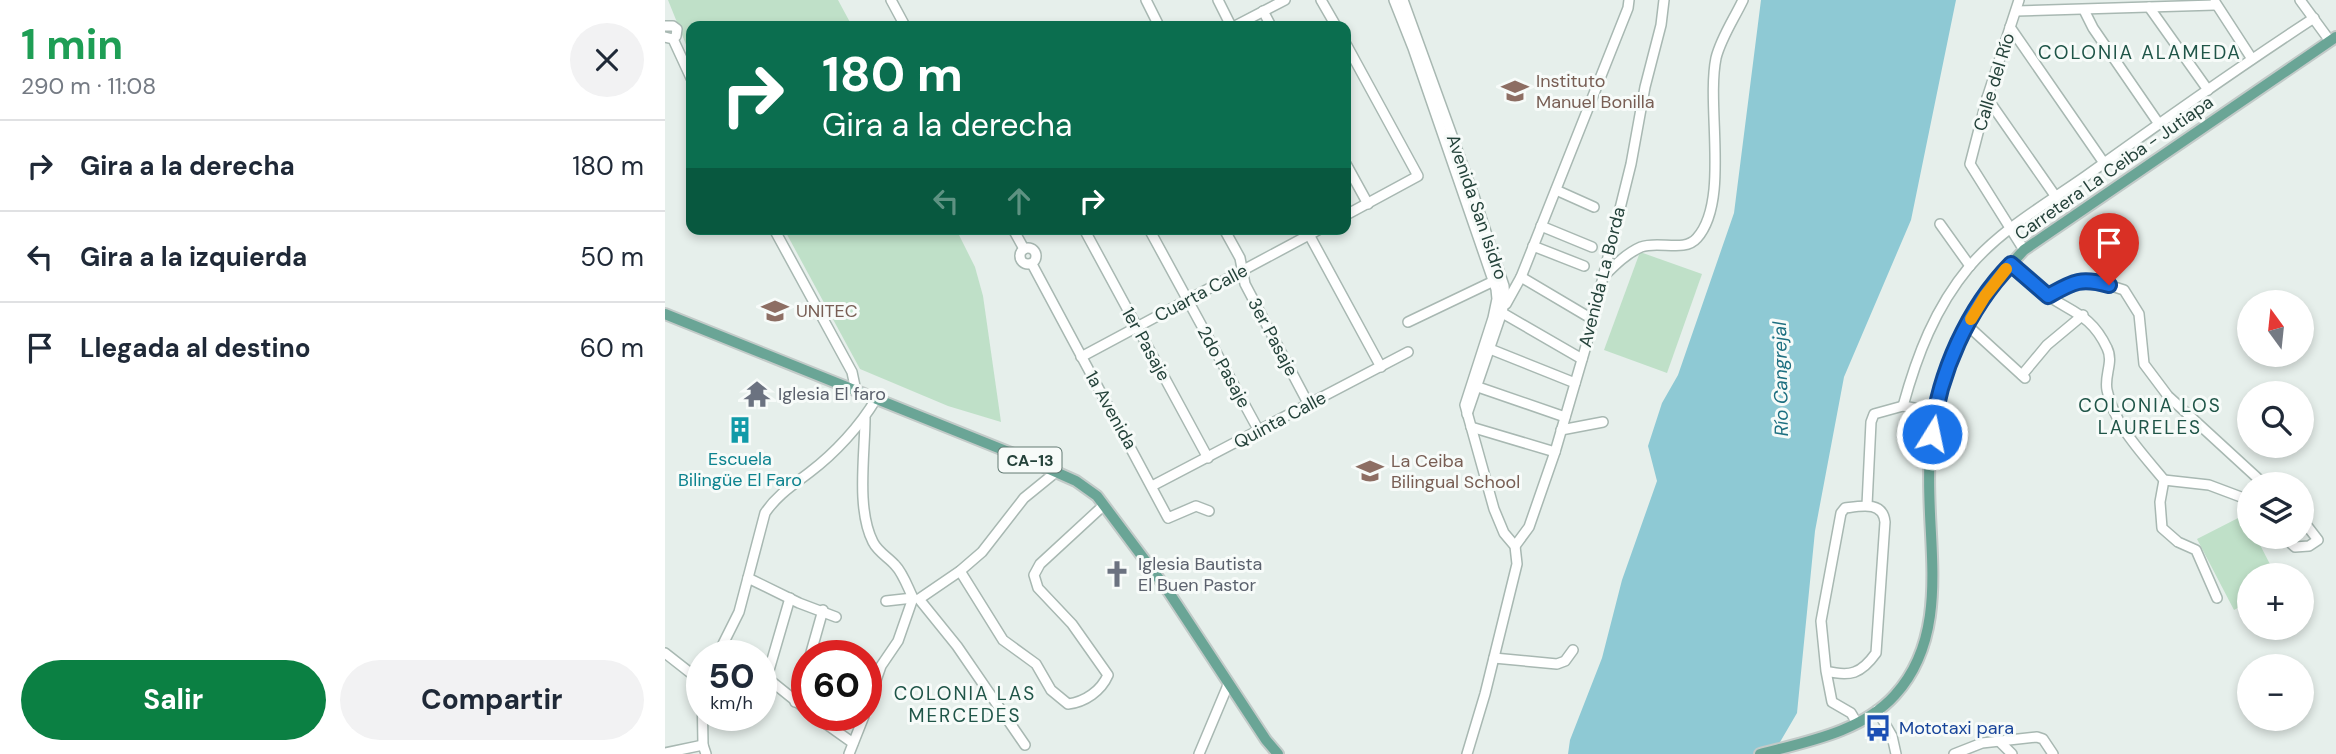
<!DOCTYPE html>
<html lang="es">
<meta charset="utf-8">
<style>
:root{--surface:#fff;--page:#f2f2f3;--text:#1f2937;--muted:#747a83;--line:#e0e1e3;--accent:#0b8043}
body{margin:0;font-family:"DM Sans",sans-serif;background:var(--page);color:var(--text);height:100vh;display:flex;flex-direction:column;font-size:26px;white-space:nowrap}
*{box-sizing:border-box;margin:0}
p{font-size:23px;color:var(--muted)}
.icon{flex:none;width:38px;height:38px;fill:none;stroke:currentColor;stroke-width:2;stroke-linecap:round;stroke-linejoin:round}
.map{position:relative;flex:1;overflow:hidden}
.side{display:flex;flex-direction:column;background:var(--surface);width:665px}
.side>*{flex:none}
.banner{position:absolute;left:21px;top:21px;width:665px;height:214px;border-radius:14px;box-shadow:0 4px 10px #0003;background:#0b6e4f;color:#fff;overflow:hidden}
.needle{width:46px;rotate:345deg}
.buttons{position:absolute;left:1572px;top:290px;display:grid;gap:14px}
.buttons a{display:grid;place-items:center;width:77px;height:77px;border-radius:50%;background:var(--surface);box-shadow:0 4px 10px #0003;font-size:35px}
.speed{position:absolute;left:21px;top:640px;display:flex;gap:14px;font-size:35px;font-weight:700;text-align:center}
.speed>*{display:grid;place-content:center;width:91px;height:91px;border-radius:50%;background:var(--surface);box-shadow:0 4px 10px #0003;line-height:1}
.speed small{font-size:18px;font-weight:400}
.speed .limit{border:10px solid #d22;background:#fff;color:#111}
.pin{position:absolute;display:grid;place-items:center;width:60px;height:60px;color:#fff;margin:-72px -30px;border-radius:50% 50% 50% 0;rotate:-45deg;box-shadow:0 0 7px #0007}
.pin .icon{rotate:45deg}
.me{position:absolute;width:77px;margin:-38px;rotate:10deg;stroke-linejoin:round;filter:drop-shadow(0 0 5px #0008)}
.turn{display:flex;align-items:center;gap:24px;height:147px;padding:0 21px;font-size:32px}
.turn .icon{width:91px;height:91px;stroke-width:2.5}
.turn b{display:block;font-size:49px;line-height:60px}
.lanes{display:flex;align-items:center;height:66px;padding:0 21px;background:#0003;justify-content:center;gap:35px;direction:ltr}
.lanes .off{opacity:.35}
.round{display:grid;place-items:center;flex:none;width:74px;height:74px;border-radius:37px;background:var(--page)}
.overview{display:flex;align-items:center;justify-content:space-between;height:119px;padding:0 21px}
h1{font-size:42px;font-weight:700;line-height:52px;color:#1e9e55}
.primary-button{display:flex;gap:14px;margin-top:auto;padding:14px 21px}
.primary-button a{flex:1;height:80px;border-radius:42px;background:var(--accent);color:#fff;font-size:28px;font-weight:700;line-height:80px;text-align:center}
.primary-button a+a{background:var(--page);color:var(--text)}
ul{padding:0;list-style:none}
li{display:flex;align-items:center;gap:21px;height:91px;padding:0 21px;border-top:2px solid var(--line)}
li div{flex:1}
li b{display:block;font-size:26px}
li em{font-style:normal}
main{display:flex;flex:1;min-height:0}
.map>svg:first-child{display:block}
.green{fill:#bfe0c8}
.water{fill:#8ec9d4}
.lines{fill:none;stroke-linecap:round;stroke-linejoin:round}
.minor-casing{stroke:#a8b8b2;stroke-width:12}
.major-casing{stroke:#c2cac8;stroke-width:14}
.minor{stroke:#fff;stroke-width:9}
.major{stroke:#6aa596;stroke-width:10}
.route-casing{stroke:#114b97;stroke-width:18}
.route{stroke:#1a73e8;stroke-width:12}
.slow{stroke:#f59e0b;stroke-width:12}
.labels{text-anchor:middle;stroke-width:6;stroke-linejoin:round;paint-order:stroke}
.shield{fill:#f7fbf9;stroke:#637a73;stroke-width:2}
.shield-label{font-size:16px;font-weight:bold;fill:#24423a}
.education-label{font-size:18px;fill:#785e54;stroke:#f7fbf9;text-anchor:start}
.street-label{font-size:18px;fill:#24423a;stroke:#f7fbf9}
.worship-label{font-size:18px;fill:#5b616d;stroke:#f7fbf9;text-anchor:start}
.culture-label{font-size:18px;fill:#0d838f;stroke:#f7fbf9}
.transit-label{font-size:18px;fill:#164399;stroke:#f7fbf9;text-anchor:start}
.neighbourhood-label{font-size:19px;letter-spacing:2px;fill:#1f5548;stroke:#f7fbf9}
.water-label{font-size:19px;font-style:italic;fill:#1c6f80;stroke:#f7fbf9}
</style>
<main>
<section class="side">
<div class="overview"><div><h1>1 min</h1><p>290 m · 11:08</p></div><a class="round"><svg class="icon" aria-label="close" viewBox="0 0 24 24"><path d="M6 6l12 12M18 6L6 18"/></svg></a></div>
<ul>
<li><svg class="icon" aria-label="right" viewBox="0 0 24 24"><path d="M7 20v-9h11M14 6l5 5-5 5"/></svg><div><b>Gira a la derecha</b></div><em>180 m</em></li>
<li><svg class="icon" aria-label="left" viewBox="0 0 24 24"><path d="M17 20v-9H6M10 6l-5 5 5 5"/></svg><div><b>Gira a la izquierda</b></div><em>50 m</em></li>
<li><svg class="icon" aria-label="arrive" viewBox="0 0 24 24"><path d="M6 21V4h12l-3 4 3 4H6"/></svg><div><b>Llegada al destino</b></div><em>60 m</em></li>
</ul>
<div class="primary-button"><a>Salir</a><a>Compartir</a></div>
</section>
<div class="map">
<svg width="1671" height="754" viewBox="0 0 1671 754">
<rect width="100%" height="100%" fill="#e6efeb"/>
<!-- green -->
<g class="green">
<polygon points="3,0 173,0 187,26 26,26 26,57"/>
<polygon points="119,229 291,229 310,267 318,296 336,422 283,406 195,369"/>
<polygon points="975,252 1037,274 1002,373 939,350"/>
<polygon points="1579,515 1584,523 1584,537 1591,537 1611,576 1584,576 1584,602 1569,610 1532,539"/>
</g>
<!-- water -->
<polygon class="water" points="1096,0 1291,0 1246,220 1179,377 1150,531 1132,713 1108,754 903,754 905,740 937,658 957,580 992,481 983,446 997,403 1013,375 1069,213"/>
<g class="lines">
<defs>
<g id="minor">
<polyline points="226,0 240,26"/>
<polyline points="481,0 494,26"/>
<polyline points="553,0 566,26"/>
<polyline points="656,0 671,26"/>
<polyline points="729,0 748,48 831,289 832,299 828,318 800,405 829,509 839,533 850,546 852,564 820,694 802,754"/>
<polyline points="738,0 809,196 839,286 840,298 837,312 802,414"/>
<polyline points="1354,0 1322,98 1305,164 1359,250"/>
<polyline points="1635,0 1665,41"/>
<polyline points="1550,2 1587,59"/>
<polyline points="1484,7 1543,90"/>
<polyline points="1419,10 1428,28 1494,124"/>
<polyline points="598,11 606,26"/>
<polyline points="1351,11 1550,5"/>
<polyline points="1,26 8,26 12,29 11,36 8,39"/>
<polyline points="570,26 620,0"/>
<polyline points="1345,27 1439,163"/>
<polyline points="0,37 8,39 26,78"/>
<polyline points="681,44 753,176 681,215"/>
<polyline points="1322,98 1391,197"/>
<polyline points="681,164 703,204"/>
<polyline points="891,190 929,207"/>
<polyline points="1275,224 1305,266"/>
<polyline points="876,226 927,247"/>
<polyline points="109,229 187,372 191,391"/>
<polyline points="348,229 359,249"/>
<polyline points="419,229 543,458"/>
<polyline points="484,229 594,431"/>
<polyline points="559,229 575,258 580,284 644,405"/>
<polyline points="641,229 716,367"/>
<polyline points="868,246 919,266"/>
<circle cx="363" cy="256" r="8"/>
<polyline points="367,264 503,518 531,506 544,511"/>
<path d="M1346 264C1358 274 1369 287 1383 296 1409 313 1427 316 1442 348 1449 362 1439 375 1442 390 1449 425 1477 453 1499 480L1495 502 1497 528 1513 542 1531 550 1552 598"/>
<path d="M939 276C950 265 962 253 976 247 994 240 1019 253 1032 238 1065 201 1041 107 1051 58 1056 38 1069 19 1078 0"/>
<polyline points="856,277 927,319"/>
<path d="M1383 296C1417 278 1423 278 1459 290L1474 314 1479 364 1503 396 1600 485"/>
<polyline points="841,304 856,277 963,8 964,0"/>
<polyline points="834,311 917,359"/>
<polyline points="743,322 833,279"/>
<polyline points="1302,325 1360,378"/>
<polyline points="825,349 910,383"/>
<polyline points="416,357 655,229"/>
<polyline points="1357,375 1382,345 1418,315"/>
<polyline points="813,387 900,417"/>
<path d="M1238 406C1252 355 1270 308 1304 267 1335 230 1381 204 1421 176 1496 122 1571 69 1649 18"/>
<path d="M200 418C200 454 191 509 208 542 213 552 223 557 230 565 238 573 243 588 248 598L233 641 216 666 201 709"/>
<polyline points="806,427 890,452"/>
<polyline points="896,430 938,422"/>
<polyline points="1499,480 1544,485 1584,500"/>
<polyline points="487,486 743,352"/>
<polyline points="1202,505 1206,422 1209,414 1238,406 1270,412"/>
<polyline points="1619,537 1630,547 1644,546 1653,540 1636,518"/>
<polyline points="850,546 864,527 890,452 921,346 966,164 980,87 996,25 999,0"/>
<path d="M295 571 338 640 371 664 386 690 403 704C420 702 436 691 443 675L407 624 373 588 369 575 375 564 439 505"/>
<polyline points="83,578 134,603 171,617"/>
<polyline points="221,601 248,598"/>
<polyline points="59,644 76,656"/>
<polyline points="0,653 37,682"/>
<path d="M52 656 74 612 100 513C112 495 128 485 145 472 170 453 195 426 211 399"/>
<polyline points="145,656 158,610"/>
<polyline points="829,658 892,664 900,661 908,650"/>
<path d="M1161 671C1185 677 1196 674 1211 653L1220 522C1218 501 1196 506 1180 508L1176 513 1156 621 1161 671 1167 702 1186 713 1192 723"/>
<polyline points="96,673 142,710"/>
<polyline points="102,677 125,598"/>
<polyline points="37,685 38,745 41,754"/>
<polyline points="130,702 142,673"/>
<polyline points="1212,710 1227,736 1231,754"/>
<polyline points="150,716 188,743"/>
<polyline points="1333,740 1347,754"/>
<polyline points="360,745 292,646 254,599 295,571 317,552 359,498 391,472"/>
<polyline points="0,753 38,745"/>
<polyline points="184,754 199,716"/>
<polyline points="534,754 563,685"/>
<polyline points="1289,754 1317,743 1372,737 1378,739 1388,754"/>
</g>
<g id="major">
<polyline points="0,314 366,461 411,481 432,496 503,591 601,740 613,754"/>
<path d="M1095 754C1140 742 1197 732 1230 695 1290 629 1258 533 1265 453 1272 372 1304 308 1359 250L1671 37"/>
</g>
</defs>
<!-- minor casing -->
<use href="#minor" class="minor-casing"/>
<!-- major casing -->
<use href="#major" class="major-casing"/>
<!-- minor -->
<use href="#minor" class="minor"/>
<!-- major -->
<use href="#major" class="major"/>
</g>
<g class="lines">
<defs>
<path id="route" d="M1267 434C1274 373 1303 308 1346 264L1383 296C1408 282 1415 277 1444 285"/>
</defs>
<!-- route casing -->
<use href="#route" class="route-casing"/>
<!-- route -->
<use href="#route" class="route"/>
<!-- slow -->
<polyline class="slow" points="1306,319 1320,296 1341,269"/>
</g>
<!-- icons -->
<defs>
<symbol id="school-bare" viewBox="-9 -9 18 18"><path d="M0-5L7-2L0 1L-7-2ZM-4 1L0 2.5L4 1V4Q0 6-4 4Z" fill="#8d6e63" stroke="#f7fbf9" stroke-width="2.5" paint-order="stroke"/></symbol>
<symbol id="university-bare" viewBox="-9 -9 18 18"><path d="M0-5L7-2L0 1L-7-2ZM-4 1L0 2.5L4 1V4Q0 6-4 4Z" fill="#8d6e63" stroke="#f7fbf9" stroke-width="2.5" paint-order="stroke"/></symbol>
<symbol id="temple-bare" viewBox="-9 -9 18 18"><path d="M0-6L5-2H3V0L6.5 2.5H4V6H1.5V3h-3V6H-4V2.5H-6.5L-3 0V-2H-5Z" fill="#6b7280" stroke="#f7fbf9" stroke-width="2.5" paint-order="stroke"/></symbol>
<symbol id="building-bare" viewBox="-9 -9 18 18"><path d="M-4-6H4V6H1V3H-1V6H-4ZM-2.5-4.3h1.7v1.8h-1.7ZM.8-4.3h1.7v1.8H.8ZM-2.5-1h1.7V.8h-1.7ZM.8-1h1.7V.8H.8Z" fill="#0f9aa8" stroke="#f7fbf9" stroke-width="2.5" paint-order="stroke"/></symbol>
<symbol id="church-bare" viewBox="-9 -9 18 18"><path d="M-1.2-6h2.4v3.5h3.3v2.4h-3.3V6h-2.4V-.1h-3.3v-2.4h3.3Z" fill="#6b7280" stroke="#f7fbf9" stroke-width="2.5" paint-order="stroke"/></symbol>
<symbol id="bus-bare" viewBox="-9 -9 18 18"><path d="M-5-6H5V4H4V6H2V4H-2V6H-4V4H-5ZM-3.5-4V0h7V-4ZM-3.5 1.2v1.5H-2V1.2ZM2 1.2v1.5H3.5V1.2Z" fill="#1a4fb4" stroke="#f7fbf9" stroke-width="2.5" paint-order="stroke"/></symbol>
</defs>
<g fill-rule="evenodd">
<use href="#school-bare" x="831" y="72" width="38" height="38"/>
<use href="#university-bare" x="91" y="292" width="38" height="38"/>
<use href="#temple-bare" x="73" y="375" width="38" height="38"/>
<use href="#building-bare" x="56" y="411" width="38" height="38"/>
<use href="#school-bare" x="686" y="452" width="38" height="38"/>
<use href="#church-bare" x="433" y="555" width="38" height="38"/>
<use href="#bus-bare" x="1194" y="709" width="38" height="38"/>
</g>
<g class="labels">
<!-- shield labels -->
<rect class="shield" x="333.5" y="447.5" width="63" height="25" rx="5"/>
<g class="shield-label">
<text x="365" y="466">CA-13</text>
</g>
<!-- education labels -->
<g class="education-label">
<text x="871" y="87">Instituto<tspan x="871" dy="21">Manuel Bonilla</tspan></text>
<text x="131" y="317">UNITEC</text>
<text x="726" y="467">La Ceiba<tspan x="726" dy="21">Bilingual School</tspan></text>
</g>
<!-- street labels -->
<g class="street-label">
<text transform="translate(1329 82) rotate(-73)" y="6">Calle del Río</text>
<text transform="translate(1449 168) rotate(-35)" y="6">Carretera La Ceiba - Jutiapa</text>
<text transform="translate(812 207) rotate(71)" y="6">Avenida San Isidro</text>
<text transform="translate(937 277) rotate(-76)" y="6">Avenida La Borda</text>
<text transform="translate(536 293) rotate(-28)" y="6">Cuarta Calle</text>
<text transform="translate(608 337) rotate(62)" y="6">3er Pasaje</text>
<text transform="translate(481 344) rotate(61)" y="6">1er Pasaje</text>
<text transform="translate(559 367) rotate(61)" y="6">2do Pasaje</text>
<text transform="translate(446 410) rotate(61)" y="6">1a Avenida</text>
<text transform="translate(615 420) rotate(-28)" y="6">Quinta Calle</text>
</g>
<!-- worship labels -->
<g class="worship-label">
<text x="113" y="400">Iglesia El faro</text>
<text x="473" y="570">Iglesia Bautista<tspan x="473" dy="21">El Buen Pastor</tspan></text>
</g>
<!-- culture labels -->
<g class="culture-label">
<text x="75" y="465">Escuela<tspan x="75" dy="21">Bilingüe El Faro</tspan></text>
</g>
<!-- transit labels -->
<g class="transit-label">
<text x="1234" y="734">Mototaxi para</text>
</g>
<!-- neighbourhood labels -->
<g class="neighbourhood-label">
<text x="1475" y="59">COLONIA ALAMEDA</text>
<text x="1485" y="412">COLONIA LOS<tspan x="1485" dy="22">LAURELES</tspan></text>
<text x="300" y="700">COLONIA LAS<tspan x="300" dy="22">MERCEDES</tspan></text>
</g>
<!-- water labels -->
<g class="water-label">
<text transform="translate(1115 379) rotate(-91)" y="7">Río Cangrejal</text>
</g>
</g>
</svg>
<div class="buttons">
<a><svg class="needle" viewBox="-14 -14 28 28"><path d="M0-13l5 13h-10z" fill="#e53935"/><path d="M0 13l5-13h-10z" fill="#747a83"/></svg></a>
<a><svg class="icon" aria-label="search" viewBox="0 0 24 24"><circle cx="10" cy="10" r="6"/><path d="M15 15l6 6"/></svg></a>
<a><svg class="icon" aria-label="layers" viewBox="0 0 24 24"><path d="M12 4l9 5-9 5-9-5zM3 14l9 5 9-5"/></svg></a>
<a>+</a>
<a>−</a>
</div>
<div class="speed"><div>50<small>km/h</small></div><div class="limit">60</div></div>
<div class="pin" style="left:1444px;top:285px;background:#d93025"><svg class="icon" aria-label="arrive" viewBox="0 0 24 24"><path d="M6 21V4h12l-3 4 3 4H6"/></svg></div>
<svg class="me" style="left:1267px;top:434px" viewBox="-20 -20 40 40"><circle r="17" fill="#1a73e8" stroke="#fff" stroke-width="3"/><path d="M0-11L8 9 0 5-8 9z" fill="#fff"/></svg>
<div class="banner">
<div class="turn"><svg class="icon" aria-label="right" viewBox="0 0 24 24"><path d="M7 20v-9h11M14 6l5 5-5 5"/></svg><div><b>180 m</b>Gira a la derecha</div></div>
<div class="lanes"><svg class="icon off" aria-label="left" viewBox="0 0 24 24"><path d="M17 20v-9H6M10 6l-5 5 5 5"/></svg><svg class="icon off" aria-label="ahead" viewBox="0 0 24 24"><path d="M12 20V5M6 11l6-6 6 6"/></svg><svg class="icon" aria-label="right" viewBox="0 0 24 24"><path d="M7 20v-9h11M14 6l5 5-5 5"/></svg></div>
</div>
</div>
</main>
